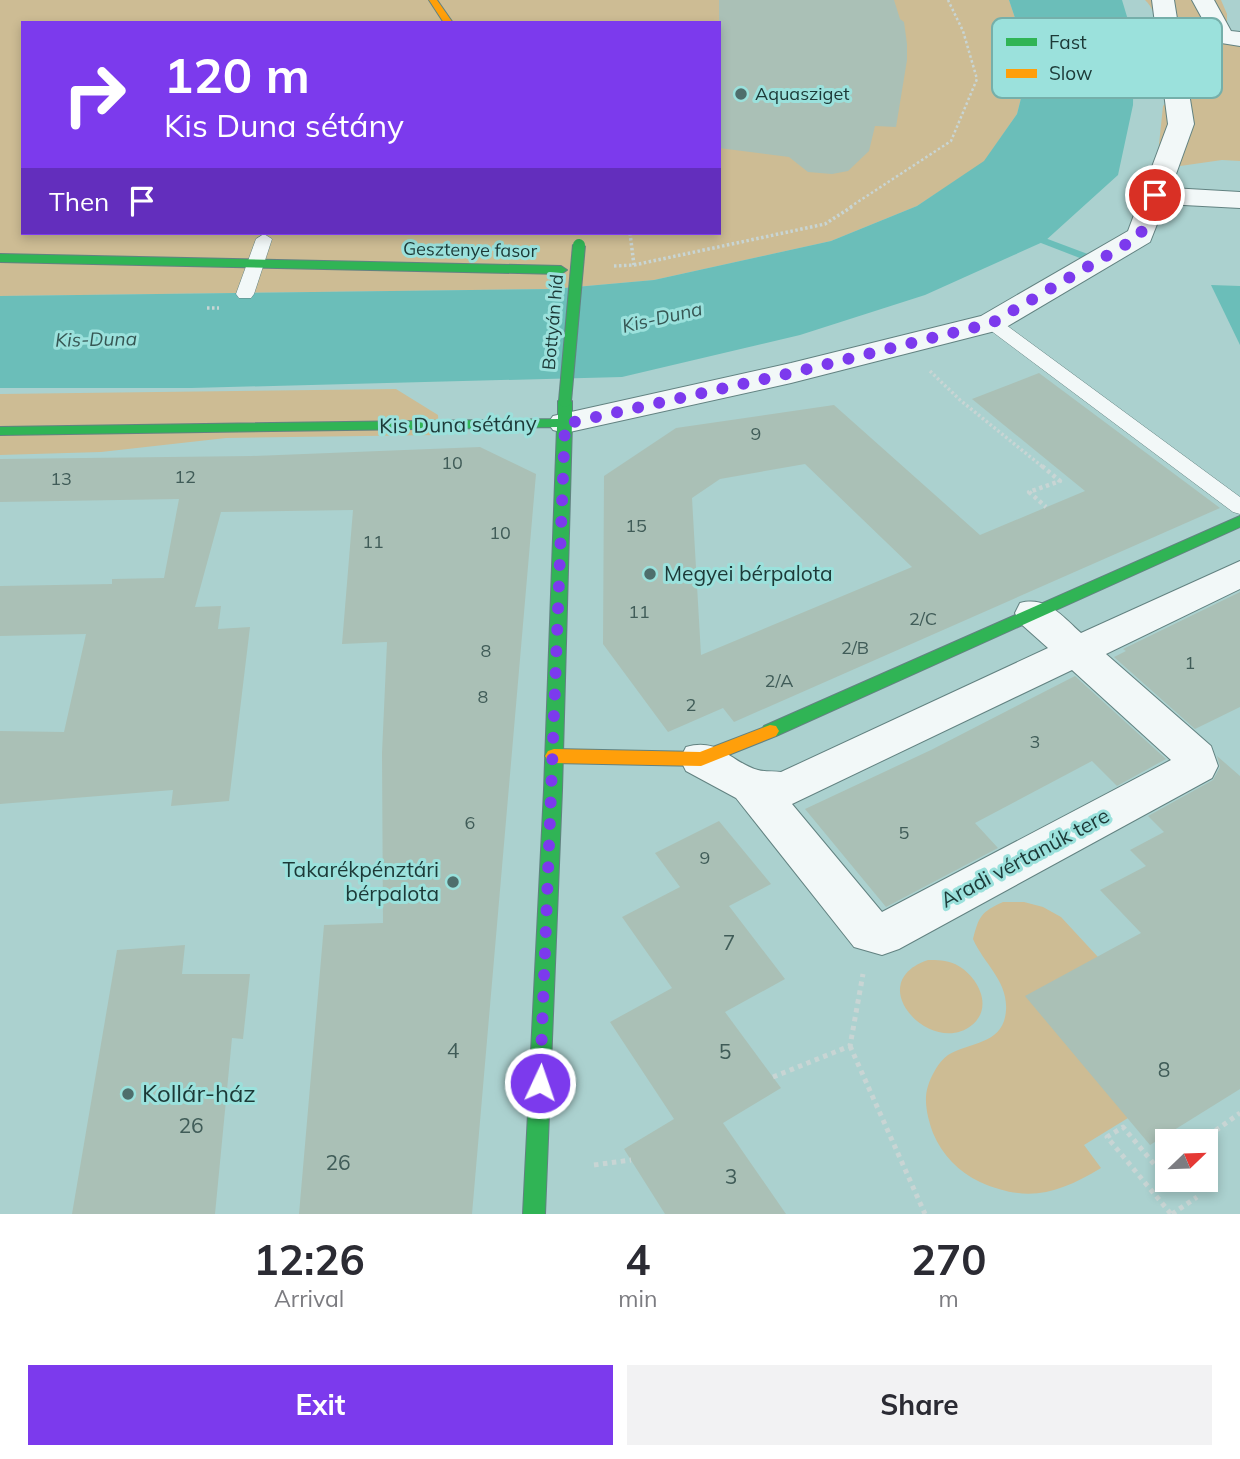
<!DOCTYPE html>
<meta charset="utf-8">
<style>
:root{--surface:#fff;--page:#f2f2f3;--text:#2b2b33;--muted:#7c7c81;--accent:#7c3aed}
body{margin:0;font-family:Mulish,sans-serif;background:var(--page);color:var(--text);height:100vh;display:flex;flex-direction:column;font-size:26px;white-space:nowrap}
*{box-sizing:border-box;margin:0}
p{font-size:23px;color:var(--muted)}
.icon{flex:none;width:38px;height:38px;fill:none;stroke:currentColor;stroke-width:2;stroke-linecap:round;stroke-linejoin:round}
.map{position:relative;height:1214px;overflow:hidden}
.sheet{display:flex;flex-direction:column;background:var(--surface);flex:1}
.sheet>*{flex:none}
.guide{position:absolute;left:21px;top:21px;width:700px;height:214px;border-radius:0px;box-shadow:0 4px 10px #0003;background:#7c3aed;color:#fff;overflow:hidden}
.needle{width:46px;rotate:67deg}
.controls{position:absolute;left:1155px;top:1129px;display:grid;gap:14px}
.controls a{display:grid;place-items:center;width:63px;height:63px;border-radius:0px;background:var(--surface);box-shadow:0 4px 10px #0003;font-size:35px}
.pin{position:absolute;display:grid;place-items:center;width:60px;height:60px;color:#fff;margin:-30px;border:4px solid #fff;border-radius:50%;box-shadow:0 2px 7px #0007}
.me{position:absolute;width:77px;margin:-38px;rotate:3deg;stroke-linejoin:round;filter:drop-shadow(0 0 5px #0008)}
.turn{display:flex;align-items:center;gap:24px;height:147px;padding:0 28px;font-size:32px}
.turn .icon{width:91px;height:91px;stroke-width:2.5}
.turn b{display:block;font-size:49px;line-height:60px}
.then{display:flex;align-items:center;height:66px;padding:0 28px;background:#0003;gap:14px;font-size:26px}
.eta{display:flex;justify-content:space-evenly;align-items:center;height:119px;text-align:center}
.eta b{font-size:42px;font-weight:700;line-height:49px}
.primary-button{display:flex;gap:14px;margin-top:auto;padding:14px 28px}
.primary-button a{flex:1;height:80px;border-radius:0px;background:var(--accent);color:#fff;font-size:28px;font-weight:700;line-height:80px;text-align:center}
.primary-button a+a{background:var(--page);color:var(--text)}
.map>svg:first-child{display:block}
.green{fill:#cdbc94;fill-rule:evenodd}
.water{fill:#6bbeb9}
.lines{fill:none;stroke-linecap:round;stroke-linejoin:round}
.stream{fill:#6bbeb9;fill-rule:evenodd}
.building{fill:#aac0b6;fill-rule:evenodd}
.lane-casing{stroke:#628281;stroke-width:1}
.street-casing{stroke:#628281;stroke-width:2}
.fast-casing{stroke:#628281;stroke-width:2}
.slow-casing{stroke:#628281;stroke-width:2}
.path-far3{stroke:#c8d5d4;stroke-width:2.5;stroke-dasharray:2.5 2.5;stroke-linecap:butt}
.path-far2{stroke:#c8d5d4;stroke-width:3.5;stroke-dasharray:2.5 2.5;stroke-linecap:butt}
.path-far1{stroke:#c8d5d4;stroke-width:4.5;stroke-dasharray:3.5 3.5;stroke-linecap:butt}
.path{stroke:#c8d5d4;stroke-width:5;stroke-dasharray:4.5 4.5;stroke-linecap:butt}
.lane{fill:#f2f8f8;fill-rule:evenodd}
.street{fill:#f2f8f8;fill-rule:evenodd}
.fast{fill:#30b455;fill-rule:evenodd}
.slow{fill:#ff9f0a;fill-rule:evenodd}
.fast-bridge-casing{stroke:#628281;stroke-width:14;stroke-linecap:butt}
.fast-bridge{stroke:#30b455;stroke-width:12}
.route{stroke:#7c3aed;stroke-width:12;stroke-dasharray:0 21.6}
.poi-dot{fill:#4e6e6c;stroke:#9be1dc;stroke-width:2.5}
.labels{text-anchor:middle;stroke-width:6;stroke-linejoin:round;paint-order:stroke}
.far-poi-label{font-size:18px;fill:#1c3937;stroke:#9be1dc;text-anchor:start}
.far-street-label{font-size:18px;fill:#1c3937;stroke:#9be1dc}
.number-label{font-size:18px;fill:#405c58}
.far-water-label{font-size:19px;font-style:italic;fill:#365653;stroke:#9be1dc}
.street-label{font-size:21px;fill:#1c3937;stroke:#9be1dc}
.poi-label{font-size:21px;fill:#1c3937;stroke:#9be1dc;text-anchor:start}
.near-number-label{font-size:21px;fill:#405c58}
.near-poi-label{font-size:24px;fill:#1c3937;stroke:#9be1dc;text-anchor:start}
.key{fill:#9be1dc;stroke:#75afaa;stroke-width:2}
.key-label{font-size:19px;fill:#1c3937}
</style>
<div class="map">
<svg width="1240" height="1214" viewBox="0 0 1240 1214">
<rect width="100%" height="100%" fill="#abd1cf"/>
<!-- green -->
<g class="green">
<path d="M0 0H1009L1030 63 1017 114 984 162 917 206 831 241 654 280 553 289 0 296ZM23 23H719V233H23Z"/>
<path d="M1145 0H1221L1227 14V25L1240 43V161L1222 160 1173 167 1158 154 1163 106 1185 83 1186 72 1159 62C1159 42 1160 14 1145 0Z"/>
<polygon points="396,389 438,415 439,435 226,438 101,452 0,455 0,394"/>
<path d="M1003 902H1024L1043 907 1061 917 1098 957 1128 1118 1084 1145 1101 1168C1058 1194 1027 1203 980 1182 959 1172 942 1155 933 1133 928 1119 923 1101 928 1086 931 1076 939 1061 948 1055 971 1041 1004 1045 1006 1010 1008 981 984 964 973 939 979 916 981 912 1003 902Z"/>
<path d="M928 960C937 960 946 960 955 964 976 974 995 1006 972 1025 932 1058 860 983 928 960Z"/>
</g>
<!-- water -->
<g class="water">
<polygon points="1009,0 1122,0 1134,40 1133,105 1118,175 1045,241 925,295 800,335 622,377 191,388 0,388 0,296 553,289 654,280 831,241 917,206 984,161 1017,114 1030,63"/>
<polygon points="1211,285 1240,286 1240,345"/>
</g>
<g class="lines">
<!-- stream -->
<polygon class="stream" points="1045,238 1093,256 1094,258 1093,260 1085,260 1041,243 1041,239"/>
</g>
<!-- building -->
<g class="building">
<polygon points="719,0 894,0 900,19 904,22 907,44 907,60 896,127 875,126 869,151 848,171 832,174 808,172 789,157 719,148"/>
<path d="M1039 373 1220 508 734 722 723 708 668 732 603 644 604 476 676 428 834 405 980 535 1085 491 972 399ZM805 464 912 567 701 655 692 498 720 479Z"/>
<polygon points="480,447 536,474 472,1214 299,1214 324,925 383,923 382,753 387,642 342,644 353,510 221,512 195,607 221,606 218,629 250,627 229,801 171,806 173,790 0,804 0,731 64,732 86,634 0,636 0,586 112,584 112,579 164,578 179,499 0,502 0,459 252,456"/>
<polygon points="1240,592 1240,707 1195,729 1114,657 1126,651 1123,649"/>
<polygon points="1075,676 1166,759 1117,786 1092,761 975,823 998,848 886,907 805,809 931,750"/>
<polygon points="1217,756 1240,776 1240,1089 1150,1145 1025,996 1141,933 1100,890 1146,866 1130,850 1164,832 1148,816 1213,780 1220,767"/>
<polygon points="719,821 771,884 729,906 785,979 725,1012 781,1088 723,1123 786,1214 665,1214 624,1149 674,1119 610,1022 672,988 622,917 680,887 655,853"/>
<polygon points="185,945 182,974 250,974 243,1039 232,1038 215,1214 72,1214 117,950"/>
</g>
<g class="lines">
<defs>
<g id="lane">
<polygon points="264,234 272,239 254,294 251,298 239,298 236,294 256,239"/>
<polygon points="992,318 998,319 1240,497 1240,514 1233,512 986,327 983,323 986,319"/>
</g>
<g id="street">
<polygon points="1152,0 1174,0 1194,124 1171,188 1240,192 1240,208 1165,204 1150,242 1003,329 791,383 565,433 553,430 548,423 553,416 791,363 981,316 1128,231 1168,124"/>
<polygon points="1192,0 1214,0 1231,31 1240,32 1240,46 1215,42"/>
<path d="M1240 561V589L1106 654 1211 746 1218 766 1212 778 899 949 882 955 854 947 736 798 686 771 680 759 686 747C719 737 730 762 758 770 765 772 774 771 781 772L1048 648 1020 623 1015 613 1020 603C1047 596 1062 616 1081 633ZM1072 670 1171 760 882 912 792 804Z"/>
</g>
<g id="fast">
<polygon points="0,254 561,266 567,270 561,274 0,262"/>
<polygon points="565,397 572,401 572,423 562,790 545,1214 523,1214 544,790 557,427 0,435 0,427 558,419 558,401"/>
<polygon points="1240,516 1240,527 776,736 764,736 761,731 764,726"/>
</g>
<g id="slow">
<polygon points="429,0 437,0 453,23 444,23"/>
<polygon points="770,725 776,726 779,731 776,736 701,766 554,763 548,761 545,756 548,751 554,749 700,752"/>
</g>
</defs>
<!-- lane casing -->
<use href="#lane" class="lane-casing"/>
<!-- street casing -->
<use href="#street" class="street-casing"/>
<!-- fast casing -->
<use href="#fast" class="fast-casing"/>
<!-- slow casing -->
<use href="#slow" class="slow-casing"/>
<!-- path-far3 -->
<polyline class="path-far3" points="850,207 951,141 977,79 963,31 948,0"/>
<!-- path-far2 -->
<g class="path-far2">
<polyline points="630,233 634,265"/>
<polyline points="614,266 634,265 825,224 853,206"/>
<polyline points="207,308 219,308"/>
<polyline points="930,371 960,400 1044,468"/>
</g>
<!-- path-far1 -->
<polyline class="path-far1" points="1042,466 1060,481 1029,492 1046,507"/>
<!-- path -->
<g class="path">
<polyline points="850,1046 925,1214"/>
<polyline points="773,1077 850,1046 863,974"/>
<polyline points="1201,1141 1240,1113"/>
<polyline points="594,1165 631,1160"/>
<polyline points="1167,1166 1160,1171 1123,1127 1107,1137 1171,1214"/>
<polyline points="1172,1214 1197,1197"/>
</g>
<!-- lane -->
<use href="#lane" class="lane"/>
<!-- street -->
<use href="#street" class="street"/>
<!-- fast -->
<use href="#fast" class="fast"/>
<!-- slow -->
<use href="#slow" class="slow"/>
<defs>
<polyline id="fast-bridge" points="565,401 579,245"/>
</defs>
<!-- fast-bridge casing -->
<use href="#fast-bridge" class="fast-bridge-casing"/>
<!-- fast-bridge -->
<use href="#fast-bridge" class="fast-bridge"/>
</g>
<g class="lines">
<!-- route -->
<polyline class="route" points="540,1083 565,424 791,373 992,323 1140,236 1155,195"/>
</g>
<!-- markers -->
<g class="poi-dot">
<circle cx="741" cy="94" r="7"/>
<circle cx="650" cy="574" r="7"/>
<circle cx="453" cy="882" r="7"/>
<circle cx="128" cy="1094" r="7"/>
</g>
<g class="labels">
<!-- far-poi labels -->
<g class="far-poi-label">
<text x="755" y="100">Aquasziget</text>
</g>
<!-- far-street labels -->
<g class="far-street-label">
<text transform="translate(470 250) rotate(1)" y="6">Gesztenye fasor</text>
<text transform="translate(553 322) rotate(-85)" y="6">Bottyán híd</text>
</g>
<!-- number labels -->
<g class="number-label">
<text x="756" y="440">9</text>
<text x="452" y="469">10</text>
<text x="185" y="483">12</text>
<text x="61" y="485">13</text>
<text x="636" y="532">15</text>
<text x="500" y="539">10</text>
<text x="373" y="548">11</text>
<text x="639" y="618">11</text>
<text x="923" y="625">2/C</text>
<text x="855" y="654">2/B</text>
<text x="486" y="657">8</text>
<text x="1190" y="669">1</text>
<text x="779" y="687">2/A</text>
<text x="483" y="703">8</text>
<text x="691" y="711">2</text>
<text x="1035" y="748">3</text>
<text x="470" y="829">6</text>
<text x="904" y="839">5</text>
<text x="705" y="864">9</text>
</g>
<!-- far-water labels -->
<g class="far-water-label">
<text transform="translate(662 317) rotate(-13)" y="7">Kis-Duna</text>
<text transform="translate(96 339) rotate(-1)" y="7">Kis-Duna</text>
</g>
<!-- street labels -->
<g class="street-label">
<text transform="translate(458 425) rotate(-1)" y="7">Kis Duna sétány</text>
<text transform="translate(1025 858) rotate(-28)" y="7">Aradi vértanúk tere</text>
</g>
<!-- poi labels -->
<g class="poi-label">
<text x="664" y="581">Megyei bérpalota</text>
<text x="439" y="877" text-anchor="end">Takarékpénztári<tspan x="439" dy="24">bérpalota</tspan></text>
</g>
<!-- near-number labels -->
<g class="near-number-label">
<text x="729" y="950">7</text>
<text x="453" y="1058">4</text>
<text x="725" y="1059">5</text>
<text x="1164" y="1077">8</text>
<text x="191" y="1133">26</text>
<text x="338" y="1170">26</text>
<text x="731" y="1184">3</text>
</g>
<!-- near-poi labels -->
<g class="near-poi-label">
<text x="142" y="1102">Kollár-ház</text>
</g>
</g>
<!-- legend -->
<rect x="992" y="18" width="230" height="80" rx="10" class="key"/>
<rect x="1006" y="38" width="31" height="8" fill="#30b455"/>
<rect x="1006" y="69" width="31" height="9" fill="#ff9f0a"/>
<g class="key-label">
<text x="1049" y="49">Fast</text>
<text x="1049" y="80">Slow</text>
</g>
</svg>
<div class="controls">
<a><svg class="needle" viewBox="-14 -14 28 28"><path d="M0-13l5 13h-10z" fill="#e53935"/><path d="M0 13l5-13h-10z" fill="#7c7c81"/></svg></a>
</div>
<div class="pin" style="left:1155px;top:195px;background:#d93025"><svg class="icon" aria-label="arrive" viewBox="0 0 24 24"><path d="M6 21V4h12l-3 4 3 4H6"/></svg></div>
<svg class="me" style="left:540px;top:1083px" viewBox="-20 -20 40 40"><circle r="17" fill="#7c3aed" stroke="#fff" stroke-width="3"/><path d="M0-11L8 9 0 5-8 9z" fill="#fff"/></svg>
<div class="guide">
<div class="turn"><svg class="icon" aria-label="right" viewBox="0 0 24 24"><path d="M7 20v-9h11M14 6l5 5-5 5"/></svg><div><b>120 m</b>Kis Duna sétány</div></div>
<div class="then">Then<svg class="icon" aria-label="arrive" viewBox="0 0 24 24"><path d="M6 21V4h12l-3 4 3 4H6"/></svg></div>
</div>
</div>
<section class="sheet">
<div class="eta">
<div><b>12:26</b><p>Arrival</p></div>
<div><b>4</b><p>min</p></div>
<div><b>270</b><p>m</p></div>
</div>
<div class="primary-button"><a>Exit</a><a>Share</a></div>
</section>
